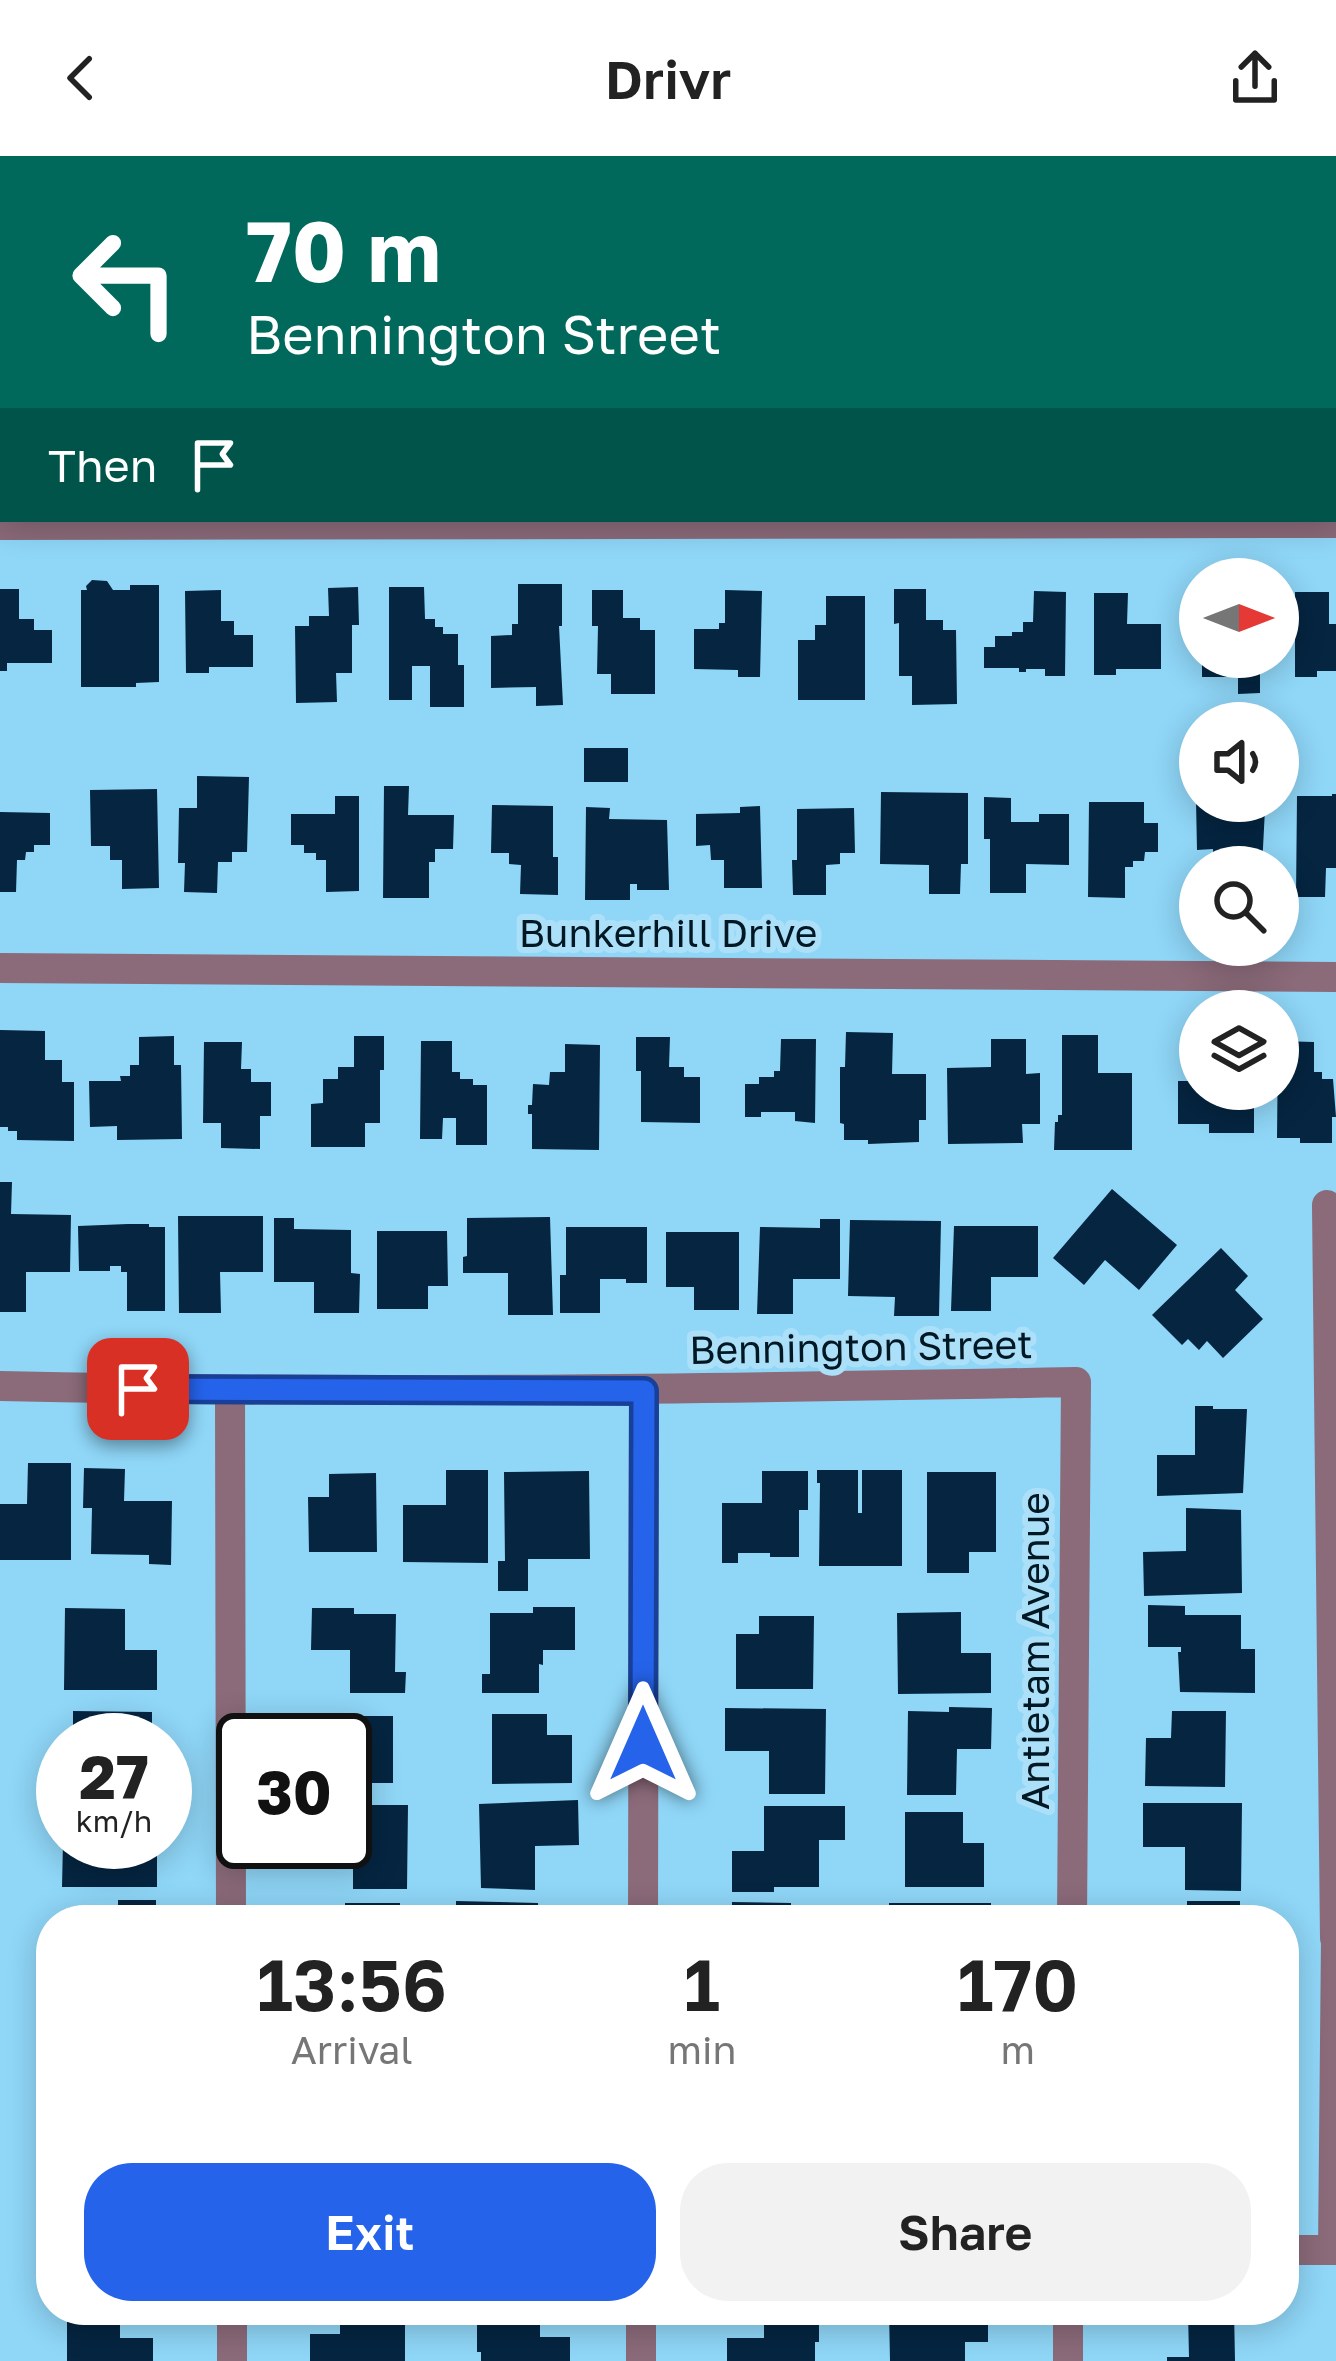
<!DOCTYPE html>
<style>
:root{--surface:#fff;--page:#f2f2f2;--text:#222;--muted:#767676;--accent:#2563eb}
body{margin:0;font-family:"Golos Text",sans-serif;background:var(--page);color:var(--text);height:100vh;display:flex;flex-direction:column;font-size:45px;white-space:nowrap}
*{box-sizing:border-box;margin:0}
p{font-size:39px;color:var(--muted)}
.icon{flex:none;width:66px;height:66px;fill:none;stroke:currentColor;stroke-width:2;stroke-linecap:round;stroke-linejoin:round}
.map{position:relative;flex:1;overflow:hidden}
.side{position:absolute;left:36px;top:1749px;width:1263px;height:420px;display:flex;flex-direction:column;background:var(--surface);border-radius:48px;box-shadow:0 6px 30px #0003}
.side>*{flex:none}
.banner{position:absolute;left:0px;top:0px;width:1338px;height:366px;box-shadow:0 6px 30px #0003;background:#00695c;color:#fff;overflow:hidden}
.needle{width:78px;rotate:90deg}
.controls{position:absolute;left:1179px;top:402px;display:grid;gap:24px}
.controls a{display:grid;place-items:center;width:120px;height:120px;border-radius:50%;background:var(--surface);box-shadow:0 6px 30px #0003;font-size:60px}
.speed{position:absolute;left:36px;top:1557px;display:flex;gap:24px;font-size:60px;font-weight:700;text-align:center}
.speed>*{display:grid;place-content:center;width:156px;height:156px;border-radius:50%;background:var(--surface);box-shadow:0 6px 30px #0003;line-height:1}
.speed small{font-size:30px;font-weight:400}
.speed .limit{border:6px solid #111;border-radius:18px;background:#fff;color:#111}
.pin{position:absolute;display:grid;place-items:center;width:102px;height:102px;color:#fff;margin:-51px;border-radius:24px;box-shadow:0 6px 18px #0006}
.me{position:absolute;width:132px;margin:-66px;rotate:0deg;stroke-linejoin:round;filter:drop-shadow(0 0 9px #0008)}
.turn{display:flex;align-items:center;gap:42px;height:252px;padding:0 48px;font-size:54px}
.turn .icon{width:156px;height:156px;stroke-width:2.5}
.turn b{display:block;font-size:84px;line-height:102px}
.then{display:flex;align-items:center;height:114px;padding:0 48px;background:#0003;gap:24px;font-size:45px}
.eta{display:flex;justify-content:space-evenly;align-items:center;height:204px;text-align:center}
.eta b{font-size:72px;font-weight:600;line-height:84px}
.button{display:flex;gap:24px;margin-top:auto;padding:24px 48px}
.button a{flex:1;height:138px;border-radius:48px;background:var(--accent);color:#fff;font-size:48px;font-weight:600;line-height:138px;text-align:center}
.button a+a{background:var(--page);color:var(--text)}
header{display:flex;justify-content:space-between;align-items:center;height:156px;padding:0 48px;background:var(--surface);font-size:54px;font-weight:600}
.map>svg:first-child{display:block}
.building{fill:#052541}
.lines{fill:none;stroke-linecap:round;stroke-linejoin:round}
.minor{stroke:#8b6a79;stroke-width:30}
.route-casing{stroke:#184099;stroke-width:30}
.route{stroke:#2563eb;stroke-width:21}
.labels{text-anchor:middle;stroke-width:12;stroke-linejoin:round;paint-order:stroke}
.street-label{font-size:39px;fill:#001824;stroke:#ace0f9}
</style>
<header><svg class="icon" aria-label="back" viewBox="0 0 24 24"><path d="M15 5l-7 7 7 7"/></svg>Drivr<svg class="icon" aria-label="share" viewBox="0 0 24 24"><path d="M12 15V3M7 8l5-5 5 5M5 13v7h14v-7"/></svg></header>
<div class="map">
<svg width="1336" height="2205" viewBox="0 0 1336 2205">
<rect width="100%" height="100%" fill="#8fd6f7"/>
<!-- building -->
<g class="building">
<polygon points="92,424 107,425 113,434 130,434 130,429 159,429 159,526 136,527 136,531 81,531 81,434 87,434 86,430"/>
<polygon points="518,428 562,428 562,470 559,470 563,549 536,550 536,531 491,532 491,480 512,479 512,468 518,468"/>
<polygon points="358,431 359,469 352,469 352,517 336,517 337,546 296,547 295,470 309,470 309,460 329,460 328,432"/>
<polygon points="389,431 424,431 425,463 435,463 435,471 443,471 443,478 458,478 458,509 464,509 464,551 430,551 430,510 412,510 412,544 389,544"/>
<polygon points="0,433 19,433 19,463 34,463 34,474 52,474 52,507 7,507 7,515 0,515"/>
<polygon points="894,433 926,433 926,464 943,464 943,474 956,474 957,548 912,549 912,520 899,520 899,467 894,468"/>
<polygon points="221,434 221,465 234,465 234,479 253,479 253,511 209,511 209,517 186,517 185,435"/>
<polygon points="592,434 623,434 623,462 640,462 640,474 655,474 655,538 611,538 611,518 597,518 598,470 592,470"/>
<polygon points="725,434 762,435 760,521 738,521 738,514 694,513 694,473 719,473 719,467 725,467"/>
<polygon points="1034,435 1066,436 1065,520 1045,520 1045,513 1026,513 1026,516 1019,516 1019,512 984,512 984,491 995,491 995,480 1012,480 1012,476 1023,476 1023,466 1033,466"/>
<polygon points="1295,436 1329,436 1329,468 1336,468 1336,515 1317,515 1317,521 1295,521"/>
<polygon points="1094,437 1128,437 1127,468 1161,468 1161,513 1116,513 1116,519 1094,519"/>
<polygon points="826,440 865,440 865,544 798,544 798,484 815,484 815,469 826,469"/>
<polygon points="1202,501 1260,501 1260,537 1238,538 1238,521 1202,521"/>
<rect x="584" y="592" width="44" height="34"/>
<polygon points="197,620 249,621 247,696 232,696 232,706 218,706 217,737 184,736 185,707 178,707 179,652 197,652"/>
<polygon points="384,630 409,630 408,659 454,659 453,693 435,693 435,706 429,706 429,742 383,742"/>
<polygon points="157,633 159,732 122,733 122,704 110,704 110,690 91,690 90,634"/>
<polygon points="881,636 968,637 968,708 961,708 960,738 929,738 929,709 880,708"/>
<polygon points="1332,638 1336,638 1336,712 1326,712 1325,741 1296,741 1297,640 1332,640"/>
<polygon points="335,640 359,640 359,735 326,736 326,704 316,704 316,697 304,697 304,689 291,689 291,658 335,658"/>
<polygon points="984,641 1011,642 1011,666 1039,666 1039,658 1069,658 1069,709 1026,708 1026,737 990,737 990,683 984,683"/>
<polygon points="1196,645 1244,645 1244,654 1265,653 1262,711 1228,711 1228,708 1214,708 1213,693 1197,694"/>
<polygon points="1089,646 1144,646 1144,667 1158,667 1158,696 1145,696 1144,705 1133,705 1133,711 1125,711 1125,742 1088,741"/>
<polygon points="492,649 553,650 553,701 558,701 558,739 520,738 521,709 509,708 509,697 491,697"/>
<polygon points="760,650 762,732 724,732 724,704 711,704 710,689 696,690 696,658 740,657 740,651"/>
<polygon points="586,651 610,652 609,663 667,664 669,734 637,734 637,728 630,728 630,744 585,744"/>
<polygon points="854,652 855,697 840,697 840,708 826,709 826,739 793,739 792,704 797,704 797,653"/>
<polygon points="0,656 50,657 50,689 34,689 34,696 26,696 25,704 17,704 16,736 0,736"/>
<polygon points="0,874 45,875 45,904 62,904 62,926 74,926 74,985 17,984 17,975 8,975 8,971 0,971"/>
<polygon points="846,876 893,877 892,918 926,918 926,964 919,964 919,986 868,988 868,984 844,984 844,968 840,967 840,911 845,911"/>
<polygon points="1062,879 1098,879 1098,917 1132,917 1132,994 1054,994 1055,966 1058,966 1058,959 1062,959"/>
<polygon points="174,880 174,909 181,909 182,983 117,984 117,970 90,971 89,925 121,925 120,920 130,920 130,909 139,909 139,881"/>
<polygon points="354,880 384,880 384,914 380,914 380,967 365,967 365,991 311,991 311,948 323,947 323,923 338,923 338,911 354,911"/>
<polygon points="636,881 670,881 669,911 684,911 684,921 700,921 700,967 641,966 641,915 636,915"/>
<polygon points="781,883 816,883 815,967 795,965 795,956 761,956 761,961 745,961 745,928 759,928 759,921 774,921 774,915 780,915"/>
<polygon points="991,883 1026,883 1026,918 1040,917 1040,968 1022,968 1023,987 948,988 947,912 991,911"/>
<polygon points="421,885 452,885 452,916 460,916 460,923 473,923 473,929 487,929 487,989 456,989 456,962 443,962 442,983 420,983"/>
<polygon points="1278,885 1314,886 1314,916 1322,916 1322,923 1333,923 1336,961 1332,961 1332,987 1300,987 1300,982 1277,982"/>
<polygon points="204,886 242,886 241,913 251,913 251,926 271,926 271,960 260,960 260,993 221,992 221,967 203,967"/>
<polygon points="565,888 600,889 599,994 532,993 532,958 528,958 528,949 532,949 533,928 549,929 550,916 565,916"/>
<polygon points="1178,925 1200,925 1200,933 1244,933 1244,936 1254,936 1254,977 1209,977 1209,968 1178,968"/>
<polygon points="0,1026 12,1026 11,1058 71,1059 70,1116 26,1116 26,1156 0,1156"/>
<polygon points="1112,1033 1177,1089 1139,1134 1105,1104 1084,1129 1053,1102"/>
<polygon points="178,1060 263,1060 263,1116 220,1116 221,1157 179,1157"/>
<polygon points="550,1061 553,1159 508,1159 508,1117 463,1117 463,1101 467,1100 467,1062"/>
<polygon points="274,1062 294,1062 294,1073 351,1074 351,1117 360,1118 359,1157 314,1157 314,1126 274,1126"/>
<polygon points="820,1063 840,1063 840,1123 793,1123 793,1158 757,1158 760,1071 820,1072"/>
<polygon points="850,1064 941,1065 939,1160 894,1160 895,1141 848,1140"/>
<polygon points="128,1068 149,1068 149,1071 165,1071 165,1155 127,1155 127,1116 121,1116 121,1110 110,1110 110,1115 79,1115 78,1070"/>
<polygon points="954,1070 1038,1070 1038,1121 991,1121 991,1155 951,1155"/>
<polygon points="566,1071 647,1071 647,1127 626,1127 626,1123 600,1123 600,1157 560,1157 560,1119 566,1119"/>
<polygon points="377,1075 447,1075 448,1130 428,1130 428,1153 377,1153"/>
<polygon points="666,1076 739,1076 739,1154 694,1154 694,1131 666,1131"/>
<polygon points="1221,1092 1248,1120 1235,1134 1263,1163 1223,1202 1207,1185 1199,1194 1188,1183 1182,1189 1152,1159"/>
<polygon points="1195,1250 1213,1250 1213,1253 1247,1253 1243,1337 1157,1340 1157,1299 1195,1299"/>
<polygon points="28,1307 71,1307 71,1404 0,1404 0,1348 27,1348"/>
<polygon points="84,1312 125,1313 124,1345 172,1345 171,1409 149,1408 149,1399 91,1398 92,1352 83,1352"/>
<polygon points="446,1314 488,1314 488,1407 403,1406 403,1349 446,1349"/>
<polygon points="817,1314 858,1314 858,1357 862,1357 862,1314 902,1314 902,1410 819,1410 820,1327 817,1327"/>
<polygon points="589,1315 590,1403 528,1403 528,1435 498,1435 498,1405 505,1405 504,1316"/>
<polygon points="762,1315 808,1315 808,1354 799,1354 799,1401 770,1401 770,1397 738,1397 738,1407 722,1407 722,1347 762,1347"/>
<polygon points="927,1316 996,1316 996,1396 969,1396 969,1417 927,1417"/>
<polygon points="376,1317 377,1396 309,1396 308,1341 329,1341 329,1318"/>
<polygon points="1186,1352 1241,1354 1242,1437 1144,1440 1143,1396 1186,1395"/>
<polygon points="1148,1449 1185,1450 1185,1459 1241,1459 1241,1493 1255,1493 1255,1537 1180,1536 1178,1496 1181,1496 1181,1491 1148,1491"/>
<polygon points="533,1451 575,1451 575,1494 543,1494 543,1509 539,1508 539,1537 482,1537 482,1518 490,1518 490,1457 533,1457"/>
<polygon points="65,1452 125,1453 125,1494 157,1494 157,1534 64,1534"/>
<polygon points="312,1452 354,1452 354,1458 396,1458 395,1516 406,1516 405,1537 350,1537 350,1494 311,1494"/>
<polygon points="961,1456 961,1497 991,1497 991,1537 898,1538 897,1457"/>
<polygon points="759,1460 814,1460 813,1533 736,1533 736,1478 759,1478"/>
<polygon points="949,1551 992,1552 991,1593 957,1593 956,1639 907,1639 908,1555 949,1556"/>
<polygon points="725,1552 826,1553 825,1638 769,1638 769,1595 725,1595"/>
<polygon points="73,1555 152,1556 152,1584 73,1584"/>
<polygon points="1172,1555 1226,1555 1225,1631 1145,1630 1146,1582 1171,1582"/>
<polygon points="492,1558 547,1558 547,1579 572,1579 572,1627 492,1628"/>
<polygon points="337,1560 393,1560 393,1627 345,1627 345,1584 316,1584 316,1577 337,1577"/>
<polygon points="578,1644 579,1689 535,1690 535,1734 481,1732 479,1648"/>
<polygon points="1143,1647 1242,1647 1241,1735 1185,1734 1185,1691 1143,1691"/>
<polygon points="345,1649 408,1649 407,1733 353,1733 353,1688 345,1688"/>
<polygon points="764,1650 845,1650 845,1684 819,1684 819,1731 774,1731 774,1736 732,1736 732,1695 764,1695"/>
<polygon points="905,1656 963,1656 963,1687 984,1687 984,1731 905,1731"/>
<polygon points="63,1686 157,1686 157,1731 62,1731"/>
<polygon points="118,1744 156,1744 156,1764 69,1764 69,1751 118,1750"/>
<polygon points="456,1745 538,1747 538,1764 456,1764"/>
<rect x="1187" y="1745" width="53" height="19"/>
<polygon points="732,1746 791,1747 791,1755 813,1755 813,1764 732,1764"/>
<rect x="345" y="1747" width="55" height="17"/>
<rect x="889" y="1747" width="102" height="17"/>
<rect x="44" y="1777" width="7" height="45"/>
<polygon points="67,2154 120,2154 120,2182 153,2182 153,2205 67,2205"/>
<polygon points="340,2154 405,2154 405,2205 310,2205 310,2178 340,2178"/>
<polygon points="477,2154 540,2154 540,2181 570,2181 570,2205 481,2205 481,2196 477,2196"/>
<polygon points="764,2154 819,2154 819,2186 815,2186 815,2205 727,2205 727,2182 764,2182"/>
<polygon points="889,2154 988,2154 988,2186 965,2186 965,2205 890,2205"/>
<polygon points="1234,2154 1235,2205 1167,2205 1167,2201 1189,2201 1188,2155"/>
</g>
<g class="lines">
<!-- minor -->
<g class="minor">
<polyline points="0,369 1336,367"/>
<polyline points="0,812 1336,821"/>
<polyline points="1327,1049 1335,1782"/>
<path d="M0 1230C359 1238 717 1233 1076 1226L1072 1764"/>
<polyline points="230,1235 231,1764"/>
<polyline points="643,1764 644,1235"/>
<polyline points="1284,2094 1336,2094"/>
<polyline points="1333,2094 1336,1782"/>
<polyline points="232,2154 232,2205"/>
<polyline points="641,2205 641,2154"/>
<polyline points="1068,2205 1068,2154"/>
</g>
</g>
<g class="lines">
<defs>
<polyline id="route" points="138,1233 644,1235 643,1588"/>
</defs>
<!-- route casing -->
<use href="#route" class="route-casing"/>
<!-- route -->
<use href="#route" class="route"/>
</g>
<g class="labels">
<!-- street labels -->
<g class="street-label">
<text x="668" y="791">Bunkerhill Drive</text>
<text transform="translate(861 1191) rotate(-1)" y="14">Bennington Street</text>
<text transform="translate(1035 1495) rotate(-90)" y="14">Antietam Avenue</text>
</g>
</g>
</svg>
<div class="controls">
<a><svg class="needle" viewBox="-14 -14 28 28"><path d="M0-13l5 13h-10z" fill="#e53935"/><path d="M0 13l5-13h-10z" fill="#767676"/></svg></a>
<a><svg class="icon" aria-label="sound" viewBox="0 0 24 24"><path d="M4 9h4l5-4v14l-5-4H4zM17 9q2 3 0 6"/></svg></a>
<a><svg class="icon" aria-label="search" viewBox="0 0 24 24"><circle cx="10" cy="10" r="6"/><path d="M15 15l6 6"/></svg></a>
<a><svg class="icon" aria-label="layers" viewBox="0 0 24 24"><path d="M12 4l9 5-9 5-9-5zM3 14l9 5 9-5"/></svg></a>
</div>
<div class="speed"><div>27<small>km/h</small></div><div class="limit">30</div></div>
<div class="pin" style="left:138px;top:1233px;background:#d93025"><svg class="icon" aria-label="arrive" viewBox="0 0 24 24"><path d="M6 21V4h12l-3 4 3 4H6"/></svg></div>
<svg class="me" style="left:643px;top:1588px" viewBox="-20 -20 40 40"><path d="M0-17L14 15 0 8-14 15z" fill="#2563eb" stroke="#fff" stroke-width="4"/></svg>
<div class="banner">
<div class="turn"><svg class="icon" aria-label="left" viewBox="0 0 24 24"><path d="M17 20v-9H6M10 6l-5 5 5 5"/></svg><div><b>70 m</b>Bennington Street</div></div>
<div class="then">Then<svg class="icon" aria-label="arrive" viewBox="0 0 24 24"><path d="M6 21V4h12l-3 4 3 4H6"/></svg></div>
</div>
<section class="side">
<div class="eta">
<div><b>13:56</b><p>Arrival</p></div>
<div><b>1</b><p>min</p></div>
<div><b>170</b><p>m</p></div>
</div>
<div class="button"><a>Exit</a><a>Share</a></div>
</section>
</div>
